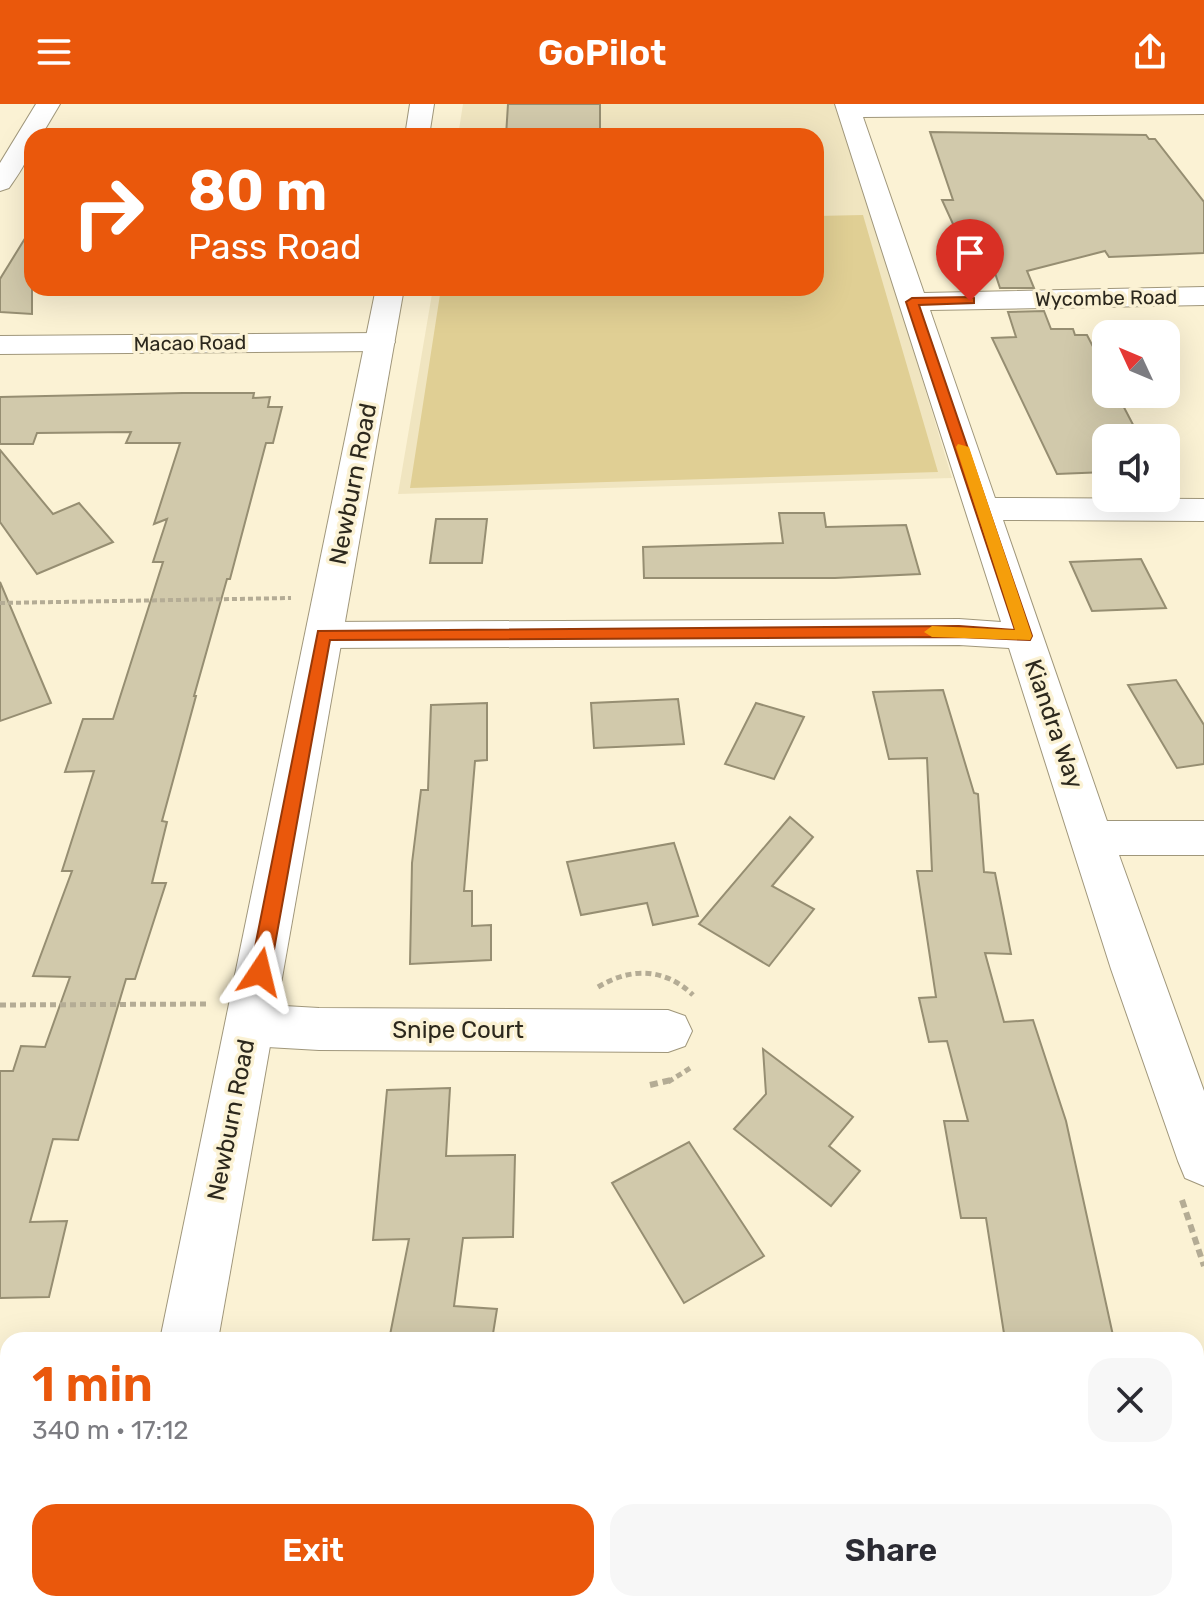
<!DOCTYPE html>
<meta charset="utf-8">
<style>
:root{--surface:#fff;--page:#f7f7f7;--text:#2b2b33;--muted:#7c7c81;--accent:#ea580c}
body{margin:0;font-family:Rubik,sans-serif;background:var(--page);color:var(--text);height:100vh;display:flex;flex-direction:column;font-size:30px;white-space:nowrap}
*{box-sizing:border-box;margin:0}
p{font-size:26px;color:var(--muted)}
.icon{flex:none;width:44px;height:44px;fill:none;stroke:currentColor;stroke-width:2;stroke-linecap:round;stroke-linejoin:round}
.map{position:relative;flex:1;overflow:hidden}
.sheet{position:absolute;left:0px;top:1228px;width:1204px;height:280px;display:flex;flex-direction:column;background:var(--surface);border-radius:24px 24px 0 0;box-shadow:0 8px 32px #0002}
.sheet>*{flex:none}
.guide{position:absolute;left:24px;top:24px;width:800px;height:168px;border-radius:24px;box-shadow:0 8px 32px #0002;background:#ea580c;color:#fff;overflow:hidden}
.needle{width:52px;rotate:314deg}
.buttons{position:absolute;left:1092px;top:216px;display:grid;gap:16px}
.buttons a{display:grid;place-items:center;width:88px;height:88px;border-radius:16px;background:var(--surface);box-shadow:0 8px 32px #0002;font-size:40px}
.pin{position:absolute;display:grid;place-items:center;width:68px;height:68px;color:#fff;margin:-82px -34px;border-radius:50% 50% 50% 0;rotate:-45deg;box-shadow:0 0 8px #0007}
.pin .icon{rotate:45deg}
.me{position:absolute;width:88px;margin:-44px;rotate:10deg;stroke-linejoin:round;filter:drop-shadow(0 0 6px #0008)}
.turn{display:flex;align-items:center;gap:28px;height:168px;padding:0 32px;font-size:36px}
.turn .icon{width:104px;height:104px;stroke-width:2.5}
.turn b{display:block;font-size:56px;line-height:68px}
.round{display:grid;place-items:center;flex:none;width:84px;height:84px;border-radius:24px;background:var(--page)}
.head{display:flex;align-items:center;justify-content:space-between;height:136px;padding:0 32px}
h1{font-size:48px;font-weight:600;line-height:60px;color:var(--accent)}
.action{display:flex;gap:16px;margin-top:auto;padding:16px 32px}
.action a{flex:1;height:92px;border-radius:24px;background:var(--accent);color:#fff;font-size:32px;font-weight:600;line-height:92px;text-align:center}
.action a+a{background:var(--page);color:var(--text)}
header{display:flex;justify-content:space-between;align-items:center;height:104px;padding:0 32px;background:var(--accent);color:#fff;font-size:36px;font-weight:600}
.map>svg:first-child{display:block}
.built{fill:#f0e5c0}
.green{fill:#e0cf94}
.building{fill:#d1c9ab;stroke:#968e72;stroke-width:2}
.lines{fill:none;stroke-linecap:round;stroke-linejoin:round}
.minor-casing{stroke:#a0977b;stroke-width:2}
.tertiary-casing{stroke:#a0977b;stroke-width:2}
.path-far2{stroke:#b4ac95;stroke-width:4;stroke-dasharray:5 3;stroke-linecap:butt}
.path-far1{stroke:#b4ac95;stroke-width:5;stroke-dasharray:6 4;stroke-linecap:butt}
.path{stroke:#b4ac95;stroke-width:6;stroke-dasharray:8 5;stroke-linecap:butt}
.minor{fill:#fff;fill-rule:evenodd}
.tertiary{fill:#fff;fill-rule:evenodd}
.route{fill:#ea580c;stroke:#983908;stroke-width:2}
.slow{fill:#f59e0b}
.labels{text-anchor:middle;stroke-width:7;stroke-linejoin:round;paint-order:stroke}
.far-street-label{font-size:20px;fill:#2c281d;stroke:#fbf2d4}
.street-label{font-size:24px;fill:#2c281d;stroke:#fbf2d4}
</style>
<header><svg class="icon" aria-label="menu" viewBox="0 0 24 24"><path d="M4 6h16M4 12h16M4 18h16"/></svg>GoPilot<svg class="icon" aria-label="share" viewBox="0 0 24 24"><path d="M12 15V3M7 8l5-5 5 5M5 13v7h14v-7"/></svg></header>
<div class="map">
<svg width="1204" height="1508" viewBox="0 0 1204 1508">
<rect width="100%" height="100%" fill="#fbf2d4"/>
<!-- built -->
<polygon class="built" points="463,0 839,0 952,374 398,390 433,184 816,184 816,32 458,32"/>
<!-- green -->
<polygon class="green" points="863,111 938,368 410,384 441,184 816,184 816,112"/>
<!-- building -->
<g class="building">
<polygon points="508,0 600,0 600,32 506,32"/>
<polygon points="930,28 1146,31 1149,35 1155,35 1204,98 1204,149 1109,153 1105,147 1027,167 1034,184 1000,184 994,166 974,166 942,96 953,96"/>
<polygon points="32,123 32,210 0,208 0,175"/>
<polygon points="1044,207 1051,225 1073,225 1075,231 1087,231 1106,268 1106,290 1117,290 1140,334 1106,334 1106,368 1057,370 992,234 1016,233 1008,208"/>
<polygon points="183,289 254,289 253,294 270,293 268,303 282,303 273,339 266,339 230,475 227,475 194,592 196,592 162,717 167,718 152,779 166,779 135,875 126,875 78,1036 53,1035 30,1118 67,1117 49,1193 0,1194 0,967 13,967 21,942 45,943 70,873 33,872 72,767 62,767 94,667 65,668 83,615 113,615 163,458 153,458 167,415 154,420 180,339 126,339 131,328 37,329 33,340 0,340 0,293"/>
<polygon points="0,346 53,410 79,399 113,438 37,470 0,418"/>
<polygon points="779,409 824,409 826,423 906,421 920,470 835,474 644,474 643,443 783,439"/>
<polygon points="436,415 487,415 482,459 430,459"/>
<polygon points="1141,455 1166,504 1092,507 1070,458"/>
<polygon points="0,478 51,599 0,617"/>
<polygon points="1176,576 1204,621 1204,660 1177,664 1128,581"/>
<polygon points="943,586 974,689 978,690 984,768 995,769 1011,850 985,849 1004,918 1033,916 1066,1017 1114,1236 1005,1236 986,1114 961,1114 944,1017 968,1017 947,937 929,938 919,894 936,893 917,767 932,767 927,654 889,655 873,588"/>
<polygon points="678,595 684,640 594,644 591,599"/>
<polygon points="487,599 487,656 475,657 464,787 472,787 472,822 491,821 491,856 410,860 412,759 421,686 428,686 431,601"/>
<polygon points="756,599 804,613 774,675 725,660"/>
<polygon points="790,713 813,733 772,782 814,805 769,862 699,820"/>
<polygon points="674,739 698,812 653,821 647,799 581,811 567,758"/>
<polygon points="763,945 853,1013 829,1042 860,1067 831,1102 734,1025 766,990"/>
<polygon points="450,984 446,1052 515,1051 513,1133 463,1134 454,1202 497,1205 492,1236 389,1236 409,1135 373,1136 387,986"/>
<polygon points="689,1038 764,1152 684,1199 612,1079"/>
</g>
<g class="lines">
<defs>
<g id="minor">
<path d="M36 0H60L41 32H32C32 52 20 68 9 84L0 87V59Z"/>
<polygon points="835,0 1204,0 1204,10 863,13 924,189 1204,183 1204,201 930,206 995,394 1204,395 1204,417 1003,416 1107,717 1204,717 1204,751 1119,751 1204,987 1204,1082 1185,1074 1178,1057 1111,865 1009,544 959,541 324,544 311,540 305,531 311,522 324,518 959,515 1001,518"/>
<polygon points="380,229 391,232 395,238 391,244 380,247 0,250 0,232"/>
<polygon points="249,900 319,904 668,906 685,912 692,927 685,942 668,948 319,946 249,942 232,936 225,921 232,906"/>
</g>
<g id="tertiary">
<polygon points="410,0 434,0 429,32 405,32"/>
<polygon points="376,184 404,184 218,1236 160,1236"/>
<polygon points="107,1500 171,1500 170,1508 106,1508"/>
</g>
</defs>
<!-- minor casing -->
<use href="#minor" class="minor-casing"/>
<!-- tertiary casing -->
<use href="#tertiary" class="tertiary-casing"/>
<!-- path-far2 -->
<polyline class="path-far2" points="0,499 291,494"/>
<!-- path-far1 -->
<g class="path-far1">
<path d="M598 883C631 863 665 864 693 891"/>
<polyline points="0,901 207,900"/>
<polyline points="668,978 692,963"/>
</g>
<!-- path -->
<g class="path">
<polyline points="650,981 671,976"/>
<polyline points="1182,1096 1204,1162"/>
</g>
<!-- minor -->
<use href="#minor" class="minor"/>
<!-- tertiary -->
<use href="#tertiary" class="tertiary"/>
</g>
<!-- route -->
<polygon class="route" points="970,193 974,194 974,199 919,201 1032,532 1030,536 959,533 330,536 270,868 267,874 260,876 253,874 250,868 318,527 959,522 1015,526 906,198 912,194"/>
<!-- slow -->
<polygon class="slow" points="958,340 969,343 1032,532 1030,536 932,533 924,528 932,522 1015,526 956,343"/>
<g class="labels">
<!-- far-street labels -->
<g class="far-street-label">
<text transform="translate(1106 194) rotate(-1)" y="7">Wycombe Road</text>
<text transform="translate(190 239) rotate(-1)" y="7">Macao Road</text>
</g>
<!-- street labels -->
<g class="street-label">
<text transform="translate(353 380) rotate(-79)" y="8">Newburn Road</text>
<text transform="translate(1054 620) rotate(71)" y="8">Kiandra Way</text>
<text x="458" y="934">Snipe Court</text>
<text transform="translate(231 1016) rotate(-79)" y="8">Newburn Road</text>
</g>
</g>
</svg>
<div class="buttons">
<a><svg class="needle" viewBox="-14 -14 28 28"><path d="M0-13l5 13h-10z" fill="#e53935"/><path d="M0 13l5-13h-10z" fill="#7c7c81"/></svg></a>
<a><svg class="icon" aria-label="sound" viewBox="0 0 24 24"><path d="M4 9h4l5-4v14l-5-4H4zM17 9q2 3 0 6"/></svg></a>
</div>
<div class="pin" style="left:970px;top:197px;background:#d93025"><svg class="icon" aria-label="arrive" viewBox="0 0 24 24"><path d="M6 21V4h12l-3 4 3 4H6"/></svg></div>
<svg class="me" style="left:260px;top:868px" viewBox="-20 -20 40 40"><path d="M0-17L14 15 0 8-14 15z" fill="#ea580c" stroke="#fff" stroke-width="4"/></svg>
<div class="guide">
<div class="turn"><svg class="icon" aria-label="right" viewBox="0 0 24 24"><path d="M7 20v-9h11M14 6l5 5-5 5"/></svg><div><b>80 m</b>Pass Road</div></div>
</div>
<section class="sheet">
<div class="head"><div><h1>1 min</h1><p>340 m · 17:12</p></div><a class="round"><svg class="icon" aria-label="close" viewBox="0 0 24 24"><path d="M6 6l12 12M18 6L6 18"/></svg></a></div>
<div class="action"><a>Exit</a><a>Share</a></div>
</section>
</div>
